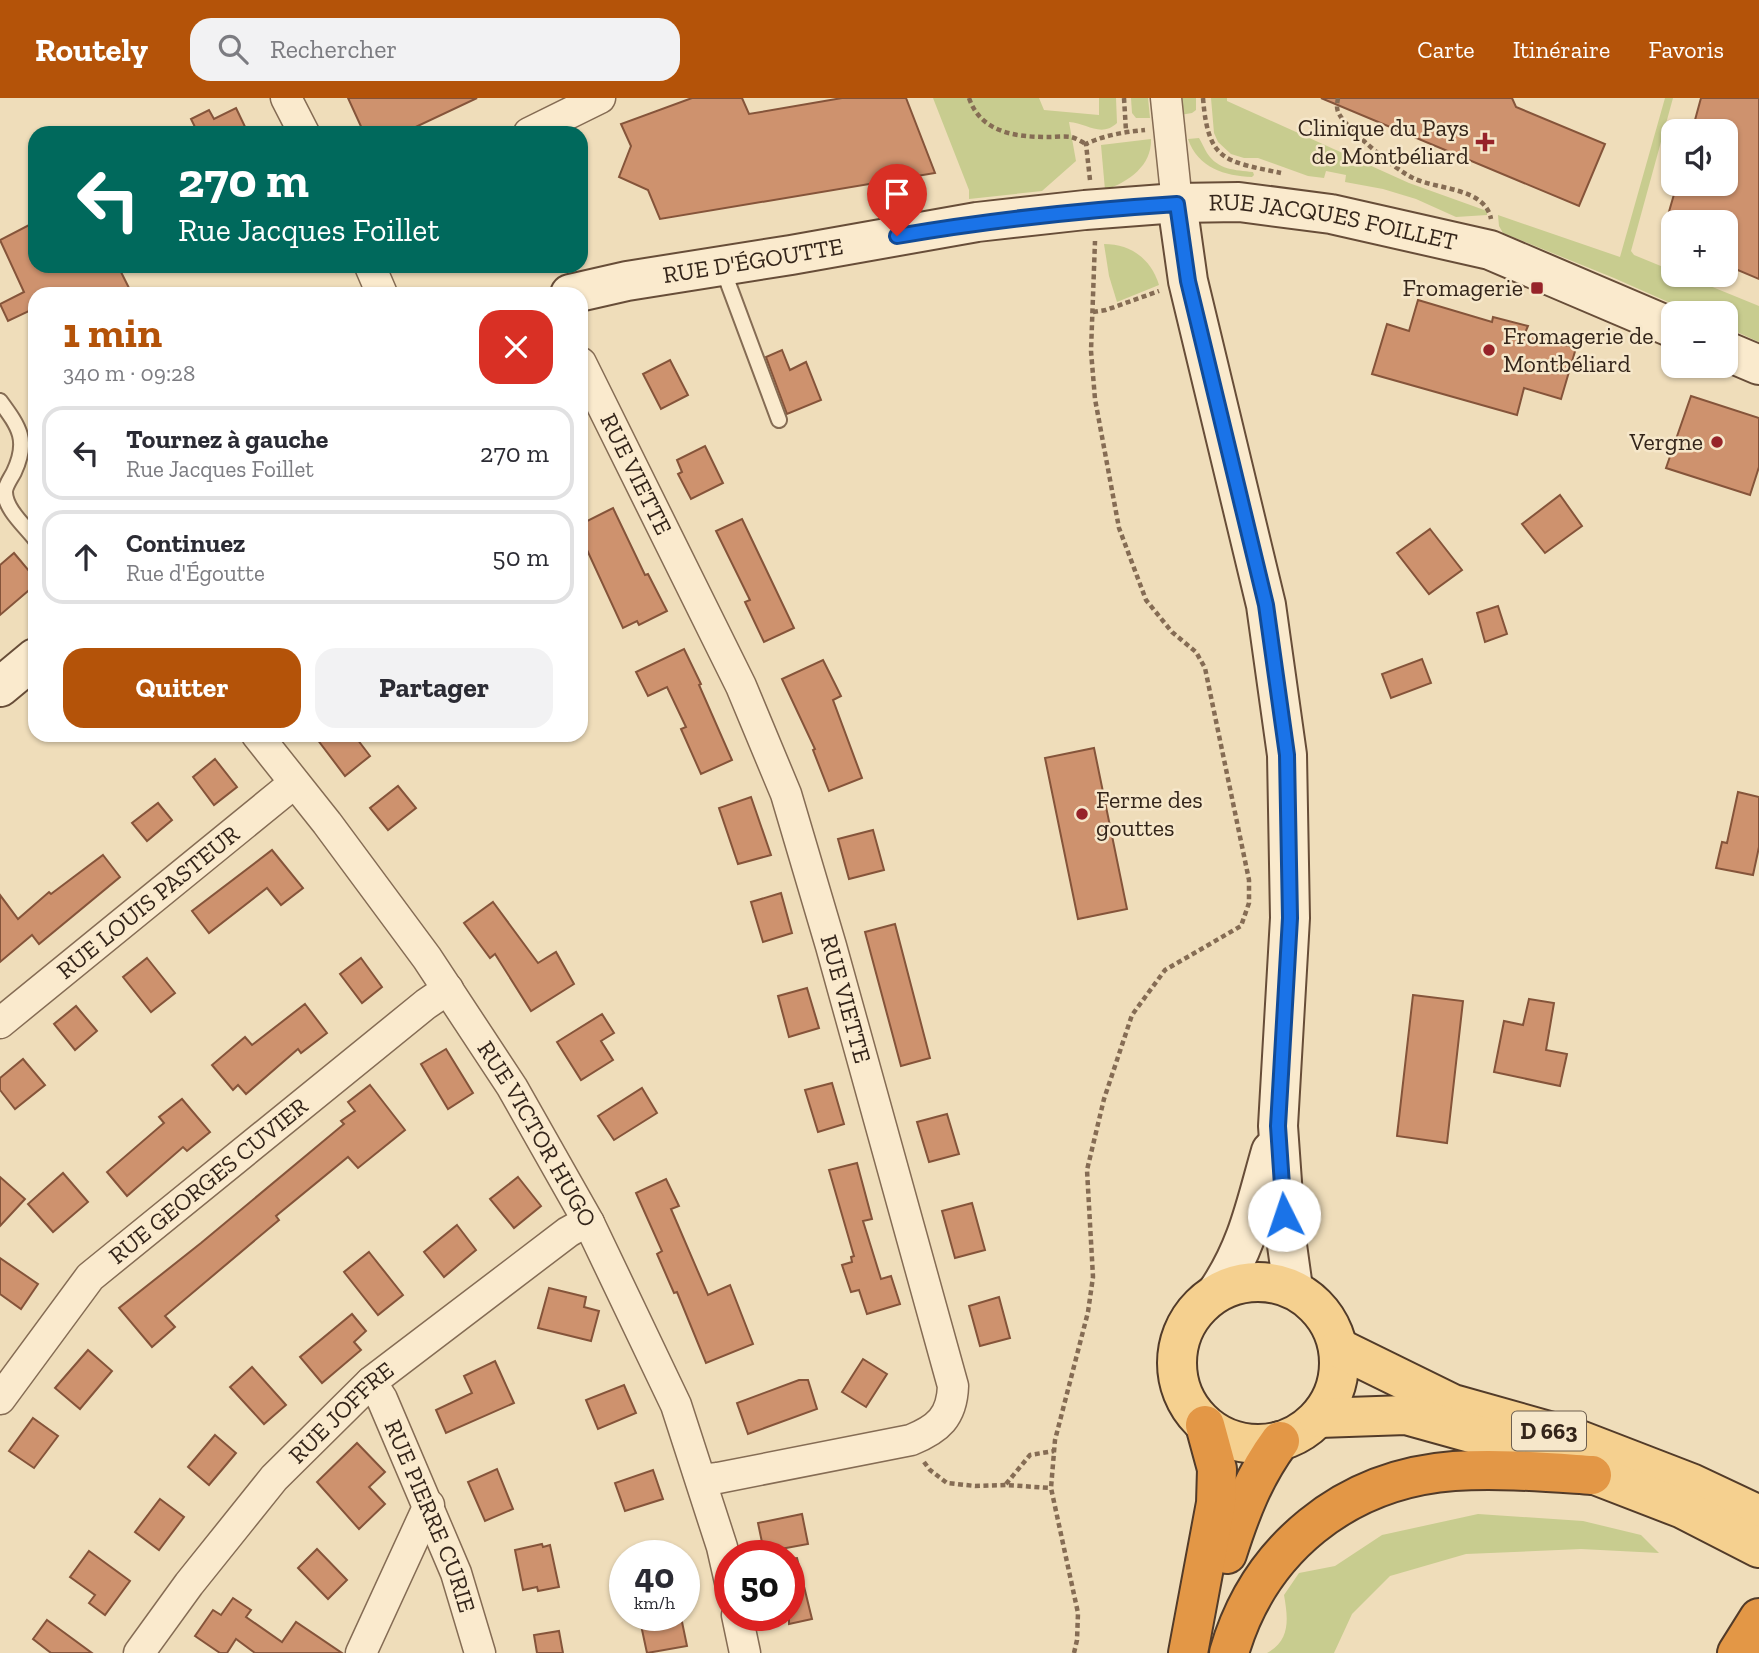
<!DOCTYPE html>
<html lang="fr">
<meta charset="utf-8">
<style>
:root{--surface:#fff;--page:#f2f2f3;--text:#2b2b33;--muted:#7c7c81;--line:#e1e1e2;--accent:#b45309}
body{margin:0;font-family:"Zilla Slab",serif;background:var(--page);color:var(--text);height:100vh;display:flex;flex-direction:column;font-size:26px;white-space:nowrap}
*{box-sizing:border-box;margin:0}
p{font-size:23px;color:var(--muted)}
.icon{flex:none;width:38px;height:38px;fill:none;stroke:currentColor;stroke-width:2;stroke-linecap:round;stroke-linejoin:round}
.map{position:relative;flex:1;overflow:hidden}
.panel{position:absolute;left:28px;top:189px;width:560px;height:455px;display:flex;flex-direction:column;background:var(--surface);border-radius:21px;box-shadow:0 2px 5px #0004}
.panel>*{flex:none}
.banner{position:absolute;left:28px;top:28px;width:560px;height:147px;border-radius:21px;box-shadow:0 2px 5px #0004;background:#00695c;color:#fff;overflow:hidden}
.buttons{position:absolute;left:1661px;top:21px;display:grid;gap:14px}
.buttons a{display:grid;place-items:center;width:77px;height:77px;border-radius:14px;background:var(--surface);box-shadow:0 2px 5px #0004;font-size:35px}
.speed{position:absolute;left:609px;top:1442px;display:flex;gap:14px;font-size:35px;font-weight:700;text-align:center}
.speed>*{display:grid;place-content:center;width:91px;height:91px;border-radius:50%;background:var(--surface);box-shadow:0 2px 5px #0004;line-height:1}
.speed small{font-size:18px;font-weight:400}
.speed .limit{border:10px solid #d22;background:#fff;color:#111}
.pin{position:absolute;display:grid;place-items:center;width:60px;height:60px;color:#fff;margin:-72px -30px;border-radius:50% 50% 50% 0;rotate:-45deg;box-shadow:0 0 7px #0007}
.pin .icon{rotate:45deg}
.me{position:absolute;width:77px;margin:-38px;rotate:356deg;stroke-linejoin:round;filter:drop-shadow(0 0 5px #0008)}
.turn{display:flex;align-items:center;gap:24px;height:147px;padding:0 35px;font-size:32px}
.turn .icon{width:91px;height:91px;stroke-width:2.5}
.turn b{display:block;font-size:49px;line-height:60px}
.round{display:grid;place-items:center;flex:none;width:74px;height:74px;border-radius:21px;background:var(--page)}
.headline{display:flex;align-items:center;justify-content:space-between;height:119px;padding:0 35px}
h1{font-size:42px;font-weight:700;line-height:52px;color:var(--accent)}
.action{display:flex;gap:14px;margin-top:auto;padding:14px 35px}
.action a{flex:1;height:80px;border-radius:21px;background:var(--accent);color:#fff;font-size:28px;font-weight:700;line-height:80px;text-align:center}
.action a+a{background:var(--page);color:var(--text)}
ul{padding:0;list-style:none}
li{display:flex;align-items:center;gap:21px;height:94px;margin:0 14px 10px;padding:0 21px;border:4px solid var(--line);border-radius:21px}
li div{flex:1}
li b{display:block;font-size:26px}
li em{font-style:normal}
header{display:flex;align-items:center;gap:42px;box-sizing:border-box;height:98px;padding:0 35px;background:var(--accent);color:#fff}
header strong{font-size:33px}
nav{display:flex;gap:38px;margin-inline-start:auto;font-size:24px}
.search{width:490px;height:63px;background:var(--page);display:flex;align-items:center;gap:18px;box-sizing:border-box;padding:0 24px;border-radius:21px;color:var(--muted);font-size:26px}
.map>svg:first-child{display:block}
.green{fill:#c8cc8f}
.building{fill:#ce926e;stroke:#85543a;stroke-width:2}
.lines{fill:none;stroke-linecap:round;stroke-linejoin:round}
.lane-casing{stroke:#856c54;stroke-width:18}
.street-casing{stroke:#856c54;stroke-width:33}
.secondary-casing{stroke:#674d38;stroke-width:42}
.primary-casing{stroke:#523b29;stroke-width:42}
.highway-casing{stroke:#523b29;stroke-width:42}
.path{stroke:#856c54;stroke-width:4.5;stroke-dasharray:5 3.5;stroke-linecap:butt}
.lane{stroke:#faeacd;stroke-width:14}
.street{stroke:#faeacd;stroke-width:30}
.secondary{stroke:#faeacd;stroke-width:38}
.primary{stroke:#f5d08f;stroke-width:38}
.highway{stroke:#e39746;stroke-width:38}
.route-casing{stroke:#114b97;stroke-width:18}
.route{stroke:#1a73e8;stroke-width:12}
.poi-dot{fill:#962329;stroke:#f6e7ca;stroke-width:2.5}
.labels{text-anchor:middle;stroke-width:5;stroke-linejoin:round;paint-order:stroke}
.shield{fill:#f6e7ca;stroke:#6e5f4f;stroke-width:2}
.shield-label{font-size:23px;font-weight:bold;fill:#34251a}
.poi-label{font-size:24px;fill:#34251a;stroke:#f6e7ca;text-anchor:end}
.street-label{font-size:24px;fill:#34251a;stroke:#f6e7ca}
</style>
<header>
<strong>Routely</strong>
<div class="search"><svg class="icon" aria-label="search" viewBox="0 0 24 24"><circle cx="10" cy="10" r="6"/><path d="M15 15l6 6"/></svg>Rechercher</div>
<nav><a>Carte</a><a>Itinéraire</a><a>Favoris</a></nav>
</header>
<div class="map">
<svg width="1759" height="1555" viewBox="0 0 1759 1555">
<rect width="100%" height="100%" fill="#efddba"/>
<!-- green -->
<g class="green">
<path d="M933 0H1039L1044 12 1099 17V0H1116L1117 25C1101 40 1087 25 1069 24L1076 63 1042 93 969 101V92Z"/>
<polygon points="1131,0 1148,0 1150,20 1136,20 1132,15"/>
<polygon points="1178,0 1196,0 1196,12 1192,15 1180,17"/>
<polygon points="1211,0 1227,0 1227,3 1409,85 1487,113 1487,117 1456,119 1416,101 1383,91 1345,84 1346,77 1326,73 1324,80 1308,78 1258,60 1244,60 1231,56 1218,44 1214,35"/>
<polygon points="1665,0 1673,0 1631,153 1634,157 1673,173 1673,177 1683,177 1759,208 1759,244 1726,229 1726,215 1693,215 1614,180 1503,135 1499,128 1498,117 1620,159"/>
<path d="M1199 40C1202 45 1204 50 1207 55 1218 72 1235 72 1253 74L1254 77 1252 79C1225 78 1198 70 1188 41Z"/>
<path d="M1151 41C1152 68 1128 84 1105 92L1101 47Z"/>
<path d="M1104 146C1131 146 1151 161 1159 187L1117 204 1109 178Z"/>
<path d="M1478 1416 1583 1423 1641 1437 1659 1455 1581 1451 1466 1456 1390 1478 1352 1516 1334 1555H1267C1291 1542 1288 1520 1284 1497L1299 1475 1335 1468 1382 1437Z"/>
</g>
<!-- building -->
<g class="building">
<polygon points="348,0 477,0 403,35 364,35"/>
<polygon points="692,0 742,0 749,16 842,0 906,0 935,75 660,121 648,92 619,79 631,48 621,26"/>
<polygon points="1321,0 1512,0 1516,9 1605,46 1579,108"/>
<polygon points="1701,0 1759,0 1759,181 1726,167 1726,124 1666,124 1677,86 1726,86 1726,33 1692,33"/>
<polygon points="236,10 248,35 188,35 196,31 191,21 209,12 214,21"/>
<polygon points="35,124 35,168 118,168 132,196 35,196 35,215 33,211 8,223 0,206 24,194 0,142"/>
<polygon points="1418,202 1492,224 1493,219 1528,228 1525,235 1576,250 1561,301 1524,290 1517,317 1372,276 1387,226 1409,233"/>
<polygon points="782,252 790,272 806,264 821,302 787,316 766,259"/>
<polygon points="670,262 688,297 661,311 643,276"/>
<polygon points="1691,298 1759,320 1759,369 1750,397 1666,370"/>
<polygon points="705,348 723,385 691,401 678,376 682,374 677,362"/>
<polygon points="1560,397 1582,428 1545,455 1522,426"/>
<polygon points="613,410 645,477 648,476 667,513 639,527 637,523 623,530 581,439 581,426"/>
<polygon points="742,421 794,530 764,544 745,504 750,502 716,433"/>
<polygon points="1430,431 1462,472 1429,496 1397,455"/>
<polygon points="14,455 35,480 35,487 0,517 0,467"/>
<polygon points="1498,508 1507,536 1485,544 1477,515"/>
<polygon points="684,551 701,586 699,587 732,662 701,676 681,631 686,629 667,589 648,598 636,574"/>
<polygon points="1422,561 1431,585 1391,600 1382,576"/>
<polygon points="823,562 841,598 833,602 862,680 829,693 813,652 815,651 782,581"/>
<polygon points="314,637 354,637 370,658 345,678"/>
<polygon points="1094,650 1127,811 1078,821 1045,660"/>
<polygon points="215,661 237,689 214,707 193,679"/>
<polygon points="398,688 416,710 388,732 370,710"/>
<polygon points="1738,694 1759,699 1759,749 1753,777 1716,770 1722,744 1727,745"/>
<polygon points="751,699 771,757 738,766 719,710"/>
<polygon points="158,705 172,722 147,743 132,725"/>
<polygon points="873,732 884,772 849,781 838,741"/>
<polygon points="272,752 303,790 281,807 267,790 209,835 192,813"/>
<polygon points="103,757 120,779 39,846 32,837 0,864 0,797 18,821 49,794 51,796"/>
<polygon points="781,795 792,835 763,844 751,804"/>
<polygon points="493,804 538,865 556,854 574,886 531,913 495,856 490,860 464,825"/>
<polygon points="895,826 930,960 901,968 865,834"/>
<polygon points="147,860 175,895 151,914 123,879"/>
<polygon points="361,860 382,889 362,905 340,876"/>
<polygon points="807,890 819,930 789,939 778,898"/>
<polygon points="1413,897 1463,903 1447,1045 1397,1038"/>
<polygon points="1529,901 1554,905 1546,952 1567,956 1560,988 1494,974 1504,923 1523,927"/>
<polygon points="305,906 327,935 301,955 298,951 246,996 238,987 233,992 212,967 245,939 252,947"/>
<polygon points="76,908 97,933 75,952 54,926"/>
<polygon points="602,916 614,935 601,943 613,962 581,982 557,944"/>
<polygon points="446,951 473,995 448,1011 421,966"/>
<polygon points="23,961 45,987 15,1011 0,992 0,980"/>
<polygon points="832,985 844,1026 818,1034 805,992"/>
<polygon points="370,987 405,1032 358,1070 348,1059 276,1118 279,1122 165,1218 175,1229 152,1249 119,1210 201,1145 344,1026 341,1023 355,1013 348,1004"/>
<polygon points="642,990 657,1015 614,1042 598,1018"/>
<polygon points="182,1001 210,1034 187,1053 183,1049 127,1098 107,1074 164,1025 159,1019"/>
<polygon points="947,1016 959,1056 929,1064 917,1024"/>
<polygon points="857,1065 872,1121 863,1123 881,1181 891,1178 900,1206 867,1216 859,1192 851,1194 842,1167 852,1164 851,1159 854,1158 829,1072"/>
<polygon points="63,1075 88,1104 53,1134 28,1106"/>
<polygon points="0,1079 25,1101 0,1128"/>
<polygon points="518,1079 541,1108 514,1130 490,1101"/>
<polygon points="666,1081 679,1108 671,1111 708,1197 730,1187 753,1246 706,1265 677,1194 674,1195 657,1156 662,1153 636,1095"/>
<polygon points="972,1105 985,1152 955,1160 942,1113"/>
<polygon points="457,1127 476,1152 444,1179 424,1154"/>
<polygon points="369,1154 403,1197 378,1217 344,1174"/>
<polygon points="0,1160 38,1186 21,1211 0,1196"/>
<polygon points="549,1190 586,1199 584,1209 599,1213 591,1243 538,1230"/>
<polygon points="999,1199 1010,1240 980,1248 969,1208"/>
<polygon points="352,1216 366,1233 354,1244 361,1252 322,1285 300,1259"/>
<polygon points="88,1252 112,1273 80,1311 55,1290"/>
<polygon points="863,1261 887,1276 866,1309 842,1294"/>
<polygon points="495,1263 514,1305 446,1335 436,1312 472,1295 464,1278"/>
<polygon points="252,1269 286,1307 264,1326 230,1289"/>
<polygon points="799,1282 808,1282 817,1311 748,1336 737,1305"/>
<polygon points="624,1287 636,1315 598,1331 586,1302"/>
<polygon points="33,1320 58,1338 34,1370 9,1353"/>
<polygon points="215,1337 236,1355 209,1387 188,1369"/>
<polygon points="357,1345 385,1374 369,1389 385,1406 359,1431 317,1384"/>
<polygon points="497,1371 513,1411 485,1423 468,1384"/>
<polygon points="653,1372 663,1401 625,1413 615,1385"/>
<polygon points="160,1401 184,1419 159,1452 135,1434"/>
<polygon points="802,1416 808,1446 764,1454 758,1425"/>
<polygon points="542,1446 543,1449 550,1447 559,1489 538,1493 537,1489 523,1492 515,1452"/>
<polygon points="317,1451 347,1482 328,1501 298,1470"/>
<polygon points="89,1453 130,1483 105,1517 89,1505 95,1497 70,1479"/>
<polygon points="797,1460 812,1521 789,1526 789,1461"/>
<polygon points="233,1500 251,1512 246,1519 282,1544 296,1524 342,1555 255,1555 236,1541 227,1555 220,1555 195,1538 213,1512 221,1517"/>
<polygon points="681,1519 687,1548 647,1555 641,1527"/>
<polygon points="47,1522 92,1555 51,1555 33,1541"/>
<polygon points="559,1533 563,1555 537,1555 534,1537"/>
</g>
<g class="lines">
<defs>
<g id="lane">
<polyline points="722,169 779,322"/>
<path d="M0 303C19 329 29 342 14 374 11 380 5 388 5 394 5 411 25 428 35 441"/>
</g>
<g id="street">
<polyline points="286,0 304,35"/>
<polyline points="1166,0 1177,105"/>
<polyline points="529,35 600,0"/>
<polyline points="370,168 382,196"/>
<path id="s1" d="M581 265 741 588 786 696 831 848 953 1288C952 1319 938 1331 911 1342L718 1380 701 1382"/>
<path id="s2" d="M257 637 327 725 427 860 512 989 589 1125 676 1307 722 1449 730 1484"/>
<path id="s3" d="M0 925 287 691 296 687"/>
<path id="s4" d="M371 1284 382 1301 456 1475 480 1555"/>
<path id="s5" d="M0 1301 90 1179 426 906 448 891"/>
<polyline points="737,1517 745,1555"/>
<path id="s6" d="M139 1555 189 1486 274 1380 371 1284 568 1134 577 1129 589 1125"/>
<polyline points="361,1555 429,1407"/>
</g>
<g id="secondary">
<polyline points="1177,105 1188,183 1266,507 1287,657 1290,820 1278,1028 1286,1140 1293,1190"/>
<path id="s7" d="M570 196 627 183 791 157 977 124 1085 112 1177 105 1239 104 1331 116 1490 152 1673 230"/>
<polyline points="1726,253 1759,267"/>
<polyline points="0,589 35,560"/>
<path d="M1217 1194C1248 1149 1256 1105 1271 1053"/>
</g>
<g id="primary">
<circle cx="1258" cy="1265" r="81"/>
<polyline points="1339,1250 1453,1306 1577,1341 1691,1385 1759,1417"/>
<polyline points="1319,1320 1406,1317 1478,1337 1543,1357 1683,1411 1759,1450"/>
</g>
<g id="highway">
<path d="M1227 1456C1240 1415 1254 1378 1280 1343"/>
<polyline points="1188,1555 1216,1405 1217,1371 1205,1327"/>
<path d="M1229 1555C1259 1451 1345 1381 1454 1373 1499 1370 1546 1374 1592 1377"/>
<polyline points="1737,1555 1759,1520"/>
</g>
</defs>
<!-- lane casing -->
<use href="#lane" class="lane-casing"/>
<!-- street casing -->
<use href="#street" class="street-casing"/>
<!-- secondary casing -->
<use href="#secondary" class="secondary-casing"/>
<!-- primary casing -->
<use href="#primary" class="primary-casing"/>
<!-- highway casing -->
<use href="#highway" class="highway-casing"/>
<!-- path -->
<g class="path">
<path d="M969 0C981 35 1016 39 1048 39 1055 39 1064 38 1071 39 1076 40 1082 44 1086 46"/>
<polyline points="1124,0 1126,33"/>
<path d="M1203 0C1208 64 1225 63 1281 75"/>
<path d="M1338 0C1337 6 1336 10 1339 16 1347 31 1397 73 1413 80 1437 92 1485 89 1491 121"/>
<path d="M1090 82 1086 46C1105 37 1124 34 1145 32"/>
<polyline points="1093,214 1106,212 1159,193"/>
<polyline points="924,1364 930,1372 947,1385 975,1388 1006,1387 1051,1390"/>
<polyline points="1006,1386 1030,1357 1054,1353"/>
<polyline points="1074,1555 1077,1542 1078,1515 1051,1390 1055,1342 1088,1214 1093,1179 1087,1072 1104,1001 1132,917 1165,872 1241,828 1249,805 1249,782 1205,570 1196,554 1172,534 1146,502 1119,430 1095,301 1091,253 1095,143"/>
</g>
<!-- lane -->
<use href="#lane" class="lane"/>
<!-- street -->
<use href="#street" class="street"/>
<!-- secondary -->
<use href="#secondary" class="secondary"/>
<!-- primary -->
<use href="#primary" class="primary"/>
<!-- highway -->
<use href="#highway" class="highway"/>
</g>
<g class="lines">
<defs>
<path id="route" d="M897 138C990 122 1083 112 1177 106L1188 183 1266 507 1287 657 1290 820 1278 1028 1284 1117"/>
</defs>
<!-- route casing -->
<use href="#route" class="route-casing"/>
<!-- route -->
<use href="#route" class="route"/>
</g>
<!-- markers -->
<g class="poi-dot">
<path d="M1481.5 33.5h7v7h7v7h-7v7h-7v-7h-7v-7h7z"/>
<rect x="1530" y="183" width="14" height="14" rx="3.5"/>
<circle cx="1489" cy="252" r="7"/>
<circle cx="1717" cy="344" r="7"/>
<circle cx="1082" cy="716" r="7"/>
</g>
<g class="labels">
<!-- shield labels -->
<rect class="shield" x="1512" y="1313.5" width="74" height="39" rx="5"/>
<g class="shield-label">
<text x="1549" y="1341">D 663</text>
</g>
<!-- poi labels -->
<g class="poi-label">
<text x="1469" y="38">Clinique du Pays<tspan x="1469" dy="28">de Montbéliard</tspan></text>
<text x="1523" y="198">Fromagerie</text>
<text x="1503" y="246" text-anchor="start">Fromagerie de<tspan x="1503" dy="28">Montbéliard</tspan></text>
<text x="1703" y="352">Vergne</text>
<text x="1096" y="710" text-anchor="start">Ferme des<tspan x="1096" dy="28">gouttes</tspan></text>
</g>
<!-- street labels -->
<g class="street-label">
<text dy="8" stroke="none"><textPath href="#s7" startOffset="772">RUE JACQUES FOILLET</textPath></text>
<text dy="8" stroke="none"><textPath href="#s7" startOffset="186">RUE D'ÉGOUTTE</textPath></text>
<text dy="8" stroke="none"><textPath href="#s1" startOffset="124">RUE VIETTE</textPath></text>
<text dy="8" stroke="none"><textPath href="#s3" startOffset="191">RUE LOUIS PASTEUR</textPath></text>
<text dy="8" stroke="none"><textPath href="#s1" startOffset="691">RUE VIETTE</textPath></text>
<text dy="8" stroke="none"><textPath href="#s2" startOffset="488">RUE VICTOR HUGO</textPath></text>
<text dy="8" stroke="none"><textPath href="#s5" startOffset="304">RUE GEORGES CUVIER</textPath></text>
<text dy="8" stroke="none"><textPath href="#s6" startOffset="315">RUE JOFFRE</textPath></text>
<text dy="8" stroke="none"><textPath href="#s4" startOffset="147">RUE PIERRE CURIE</textPath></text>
</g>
</g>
</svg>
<div class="buttons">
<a><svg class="icon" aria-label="sound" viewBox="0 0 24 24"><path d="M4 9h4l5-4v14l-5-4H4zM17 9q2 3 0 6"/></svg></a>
<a>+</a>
<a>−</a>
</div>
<div class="speed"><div>40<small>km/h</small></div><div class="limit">50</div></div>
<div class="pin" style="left:897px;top:138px;background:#d93025"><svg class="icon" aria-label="arrive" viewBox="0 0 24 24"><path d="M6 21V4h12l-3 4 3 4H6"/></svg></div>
<svg class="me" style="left:1284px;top:1117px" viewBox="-20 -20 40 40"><circle r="19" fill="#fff"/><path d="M0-13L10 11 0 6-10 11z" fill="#1a73e8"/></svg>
<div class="banner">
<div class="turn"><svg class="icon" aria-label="left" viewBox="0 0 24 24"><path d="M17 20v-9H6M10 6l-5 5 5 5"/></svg><div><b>270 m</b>Rue Jacques Foillet</div></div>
</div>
<section class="panel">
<div class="headline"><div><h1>1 min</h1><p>340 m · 09:28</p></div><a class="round" style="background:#d93025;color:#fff"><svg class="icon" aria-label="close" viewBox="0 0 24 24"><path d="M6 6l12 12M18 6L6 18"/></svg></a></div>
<ul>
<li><svg class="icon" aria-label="left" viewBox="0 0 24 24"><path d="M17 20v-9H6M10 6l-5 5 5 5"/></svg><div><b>Tournez à gauche</b><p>Rue Jacques Foillet</p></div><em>270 m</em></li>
<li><svg class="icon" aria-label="ahead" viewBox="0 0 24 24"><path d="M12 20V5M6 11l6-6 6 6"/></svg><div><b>Continuez</b><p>Rue d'Égoutte</p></div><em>50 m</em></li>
</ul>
<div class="action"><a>Quitter</a><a>Partager</a></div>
</section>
</div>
